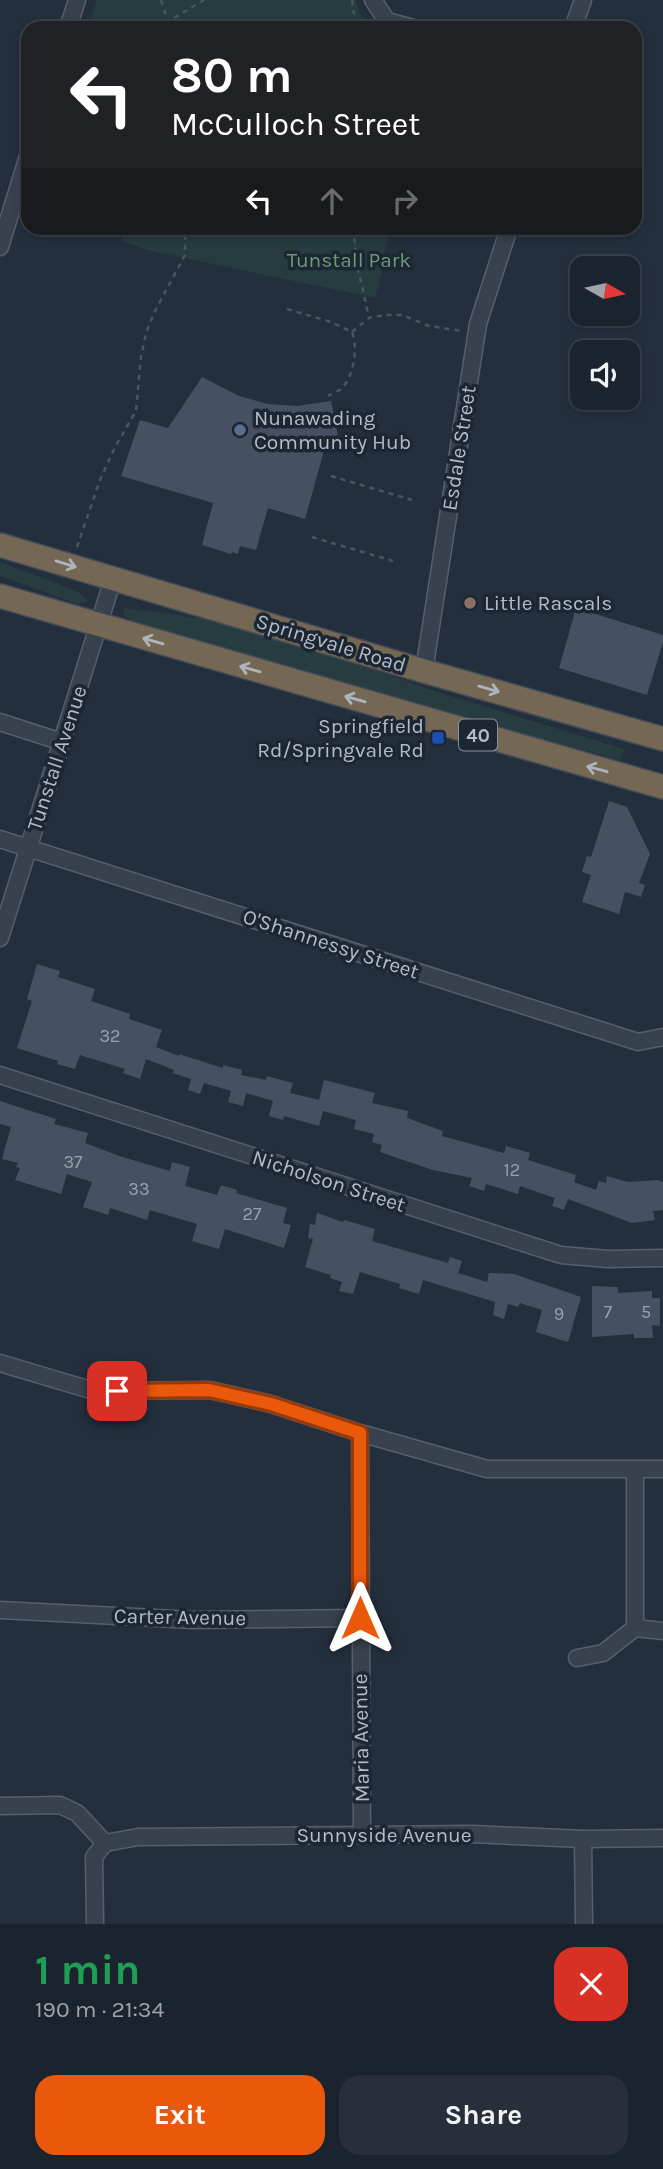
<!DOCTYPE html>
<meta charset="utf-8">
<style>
:root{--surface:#1b232e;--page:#282f3a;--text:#f1f3f6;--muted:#a0a4aa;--line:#39404a;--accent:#ea580c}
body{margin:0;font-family:Karla,sans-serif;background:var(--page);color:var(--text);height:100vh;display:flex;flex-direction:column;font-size:26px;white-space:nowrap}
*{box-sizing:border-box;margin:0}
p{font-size:23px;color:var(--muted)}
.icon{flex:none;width:38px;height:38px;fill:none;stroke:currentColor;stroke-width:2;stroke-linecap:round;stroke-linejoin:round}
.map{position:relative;height:1924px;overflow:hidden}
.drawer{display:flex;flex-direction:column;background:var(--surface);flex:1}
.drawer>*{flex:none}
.guide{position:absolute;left:21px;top:21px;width:621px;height:214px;border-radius:21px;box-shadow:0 4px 10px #0003,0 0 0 2px var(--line);background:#202124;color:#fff;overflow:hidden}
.needle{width:46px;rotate:99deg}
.controls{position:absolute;left:570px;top:256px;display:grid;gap:14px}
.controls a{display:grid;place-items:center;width:70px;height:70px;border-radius:14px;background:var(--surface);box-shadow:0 4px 10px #0003,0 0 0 2px var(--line);font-size:35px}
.pin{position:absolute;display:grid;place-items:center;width:60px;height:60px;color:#fff;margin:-30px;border-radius:14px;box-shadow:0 4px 10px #0006}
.me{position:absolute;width:77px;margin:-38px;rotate:0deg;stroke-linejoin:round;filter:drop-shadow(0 0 5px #0008)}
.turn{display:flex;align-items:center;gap:24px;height:147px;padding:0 35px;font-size:32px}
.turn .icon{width:91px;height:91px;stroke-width:2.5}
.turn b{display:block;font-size:49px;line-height:60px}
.lanes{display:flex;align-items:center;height:66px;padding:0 35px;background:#0003;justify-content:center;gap:35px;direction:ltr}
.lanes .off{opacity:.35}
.round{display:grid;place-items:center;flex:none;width:74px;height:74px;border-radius:21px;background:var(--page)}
.head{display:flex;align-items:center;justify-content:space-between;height:119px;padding:0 35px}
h1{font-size:42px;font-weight:700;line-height:52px;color:#1e9e55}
.primary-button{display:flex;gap:14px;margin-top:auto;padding:14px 35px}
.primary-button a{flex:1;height:80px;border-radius:21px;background:var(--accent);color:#fff;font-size:28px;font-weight:700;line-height:80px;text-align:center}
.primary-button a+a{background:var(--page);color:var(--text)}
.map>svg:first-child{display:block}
.green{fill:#263c3f}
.building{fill:#455162}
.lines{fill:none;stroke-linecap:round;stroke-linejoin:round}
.minor-casing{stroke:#565f6c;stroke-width:19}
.highway-casing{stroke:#434c59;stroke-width:26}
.path{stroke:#44595c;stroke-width:2.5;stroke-dasharray:5 5;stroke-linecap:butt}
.minor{stroke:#38414e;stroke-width:16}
.highway{stroke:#746855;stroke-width:23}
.oneway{stroke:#aeb4bd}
.route-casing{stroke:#983908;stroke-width:18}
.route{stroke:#ea580c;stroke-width:12}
.service-dot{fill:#5c6f8a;stroke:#1d2633;stroke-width:2.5}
.education-dot{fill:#8d6e63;stroke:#1d2633;stroke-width:2.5}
.transit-dot{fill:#1a4fb4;stroke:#1d2633;stroke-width:2.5}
.labels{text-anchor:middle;stroke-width:7;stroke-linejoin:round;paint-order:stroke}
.number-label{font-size:18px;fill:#98a1af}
.shield{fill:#1d2633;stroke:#878f9c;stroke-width:2}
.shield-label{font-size:19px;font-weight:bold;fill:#b4bcc9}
.park-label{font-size:21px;fill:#6b9a76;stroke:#1d2633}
.poi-label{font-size:21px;fill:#b4bcc9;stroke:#1d2633;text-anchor:start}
.street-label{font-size:21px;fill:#b4bcc9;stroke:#1d2633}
</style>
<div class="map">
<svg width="663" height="1924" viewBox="0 0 663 1924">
<rect width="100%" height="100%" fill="#242f3e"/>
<!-- green -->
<g class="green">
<polygon points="97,0 356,0 360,14 374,28 88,28"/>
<polygon points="126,228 392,228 381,262 384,263 375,298 155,252 121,241"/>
<polygon points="0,562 77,591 88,601 78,604 0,576"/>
<polygon points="125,608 199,618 354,661 428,689 624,749 620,760 422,706 132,621 123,614"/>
</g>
<!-- building -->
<g class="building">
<polygon points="202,377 239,396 268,404 297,406 331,401 340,446 324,451 305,519 268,508 256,550 240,546 238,554 232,552 231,554 202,545 213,503 121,476 140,420 168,428"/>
<polygon points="576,608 663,635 663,642 647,695 559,668"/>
<polygon points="609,801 627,807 650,854 639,883 645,885 641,897 625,892 619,914 582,902 591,875 582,872 587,856 591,857"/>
<polygon points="37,964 60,971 58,977 95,989 91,1001 130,1014 129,1019 162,1030 156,1047 179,1056 179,1054 223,1068 223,1065 242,1070 241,1075 266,1080 267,1076 293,1083 290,1093 319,1100 324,1080 375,1093 372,1103 408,1111 407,1118 443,1131 442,1136 504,1153 506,1146 530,1153 528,1160 576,1175 574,1182 596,1190 599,1181 606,1183 607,1176 628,1182 658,1180 663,1182 663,1210 653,1211 655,1220 632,1223 568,1199 564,1210 552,1206 555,1198 520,1186 518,1194 486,1184 484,1191 469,1186 472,1178 433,1170 380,1152 382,1145 372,1142 374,1134 354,1129 356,1120 323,1111 319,1126 284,1116 283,1120 269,1116 273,1101 246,1093 243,1106 228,1102 231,1091 204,1083 200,1094 188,1090 191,1079 173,1073 174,1070 146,1059 140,1079 123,1073 125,1069 80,1055 75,1069 57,1064 58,1061 17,1048 32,1001 27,999"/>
<polygon points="0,1101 56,1119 54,1124 88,1133 85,1143 119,1156 170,1171 172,1162 190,1167 185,1186 217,1195 221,1185 237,1190 236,1193 287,1208 283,1223 291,1225 284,1248 225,1229 219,1249 192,1241 197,1224 150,1210 147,1220 110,1208 108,1215 83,1207 92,1182 67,1174 61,1194 15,1180 20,1168 16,1167 18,1163 2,1159 11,1127 0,1124"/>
<polygon points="317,1213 343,1222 344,1220 375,1229 372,1241 448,1263 450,1257 462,1261 458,1273 487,1282 489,1273 514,1274 581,1297 568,1342 536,1332 542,1310 520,1303 518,1307 508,1304 504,1319 493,1315 495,1302 423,1280 419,1294 399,1288 400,1284 360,1272 353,1294 339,1291 342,1282 330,1278 331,1275 305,1267 313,1239 308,1238 310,1224 315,1225"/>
<polygon points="592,1286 618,1287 618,1293 652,1291 652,1298 660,1298 660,1326 652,1325 653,1338 634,1338 634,1334 592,1337"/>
</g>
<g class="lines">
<defs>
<g id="minor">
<polyline points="373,0 387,21 413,28"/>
<polyline points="68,28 77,0"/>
<polyline points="573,28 583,0"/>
<polyline points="0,247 28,156"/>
<polyline points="424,671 478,324 509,228"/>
<polyline points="0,722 62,742"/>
<polyline points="0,839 638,1042 663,1037"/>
<polyline points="0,938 113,579"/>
<polyline points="0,1075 561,1255 608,1259 663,1258"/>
<polyline points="0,1363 94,1391 210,1390 271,1404 360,1433 487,1469 663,1469"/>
<polyline points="360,1433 362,1834"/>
<polyline points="635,1470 635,1628"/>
<polyline points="0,1610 194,1620 360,1618"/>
<polyline points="577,1658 603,1653 635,1628 663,1631"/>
<polyline points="0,1806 60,1805 77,1813 105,1843 94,1857 95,1924"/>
<polyline points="583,1839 584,1924"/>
<polyline points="105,1843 138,1837 472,1834 583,1839 663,1838"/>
</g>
<g id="highway">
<polyline points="0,545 424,671 663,739"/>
<polyline points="0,596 663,787"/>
</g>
</defs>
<!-- minor casing -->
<use href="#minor" class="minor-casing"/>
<!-- highway casing -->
<use href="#highway" class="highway-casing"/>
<!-- path -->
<g class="path">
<polyline points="161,0 170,28"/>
<polyline points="352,0 354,14 360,28"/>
<polyline points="157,28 204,0"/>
<polyline points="353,228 358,269 369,317"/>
<path d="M287 309 331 322 352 332C358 348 354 374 343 387 339 391 332 394 328 396"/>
<polyline points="352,332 369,318 384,315 402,315 429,326 462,331"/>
<polyline points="331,476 412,500"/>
<polyline points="312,537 393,561"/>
<polyline points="77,547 100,480 115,447 136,411 141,357 146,333 155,311 185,255 185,228"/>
</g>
<!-- minor -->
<use href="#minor" class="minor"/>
<!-- highway -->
<use href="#highway" class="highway"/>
</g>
<!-- one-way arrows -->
<defs><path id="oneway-shaft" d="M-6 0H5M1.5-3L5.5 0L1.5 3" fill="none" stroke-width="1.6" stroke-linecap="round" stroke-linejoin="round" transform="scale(1.75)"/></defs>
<g class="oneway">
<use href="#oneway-shaft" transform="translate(66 564) rotate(17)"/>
<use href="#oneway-shaft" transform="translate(153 641) rotate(-164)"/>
<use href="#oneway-shaft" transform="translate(250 669) rotate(-164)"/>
<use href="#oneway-shaft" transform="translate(489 689) rotate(16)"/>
<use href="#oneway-shaft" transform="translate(355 699) rotate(-164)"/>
<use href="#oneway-shaft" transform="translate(597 769) rotate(-165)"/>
</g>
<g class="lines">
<defs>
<polyline id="route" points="117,1391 209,1390 271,1404 360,1433 360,1618"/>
</defs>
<!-- route casing -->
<use href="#route" class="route-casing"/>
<!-- route -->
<use href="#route" class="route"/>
</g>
<!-- markers -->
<circle class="service-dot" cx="240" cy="430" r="7"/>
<circle class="education-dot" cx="470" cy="603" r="7"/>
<rect class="transit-dot" x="431" y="731" width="14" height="14" rx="3.5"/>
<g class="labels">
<!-- number labels -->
<g class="number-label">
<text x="110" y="1042">32</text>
<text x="73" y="1168">37</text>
<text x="512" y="1176">12</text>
<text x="139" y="1195">33</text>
<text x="252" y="1220">27</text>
<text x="608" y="1318">7</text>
<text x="646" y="1318">5</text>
<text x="559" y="1320">9</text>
</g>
<!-- shield labels -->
<rect class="shield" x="459" y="719.5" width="38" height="31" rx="5"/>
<g class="shield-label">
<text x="478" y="742">40</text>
</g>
<!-- park labels -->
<g class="park-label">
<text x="349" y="267">Tunstall Park</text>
</g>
<!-- poi labels -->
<g class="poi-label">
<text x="254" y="425">Nunawading<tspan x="254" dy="24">Community Hub</tspan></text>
<text x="484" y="610">Little Rascals</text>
<text x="424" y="733" text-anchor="end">Springfield<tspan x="424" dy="24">Rd/Springvale Rd</tspan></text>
</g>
<!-- street labels -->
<g class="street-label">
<text transform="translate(459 448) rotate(-81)" y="7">Esdale Street</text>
<text transform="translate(331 643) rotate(17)" y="7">Springvale Road</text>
<text transform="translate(57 758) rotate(-72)" y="7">Tunstall Avenue</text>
<text transform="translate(331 944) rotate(18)" y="7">O'Shannessy Street</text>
<text transform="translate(329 1181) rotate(18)" y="7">Nicholson Street</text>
<text transform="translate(180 1617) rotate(1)" y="7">Carter Avenue</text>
<text transform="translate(361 1738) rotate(-91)" y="7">Maria Avenue</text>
<text x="384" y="1842">Sunnyside Avenue</text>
</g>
</g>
</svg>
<div class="controls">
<a><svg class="needle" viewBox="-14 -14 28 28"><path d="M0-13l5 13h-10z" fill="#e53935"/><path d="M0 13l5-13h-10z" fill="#a0a4aa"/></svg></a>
<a><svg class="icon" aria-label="sound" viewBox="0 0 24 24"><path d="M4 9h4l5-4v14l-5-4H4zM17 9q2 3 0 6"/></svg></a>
</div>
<div class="pin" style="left:117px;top:1391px;background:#d93025"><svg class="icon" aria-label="arrive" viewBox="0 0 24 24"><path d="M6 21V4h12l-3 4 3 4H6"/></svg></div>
<svg class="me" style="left:360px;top:1618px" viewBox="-20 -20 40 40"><path d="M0-17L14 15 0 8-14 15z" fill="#ea580c" stroke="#fff" stroke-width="4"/></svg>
<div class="guide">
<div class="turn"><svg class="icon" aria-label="left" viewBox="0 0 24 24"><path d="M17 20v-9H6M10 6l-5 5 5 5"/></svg><div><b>80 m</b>McCulloch Street</div></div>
<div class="lanes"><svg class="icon" aria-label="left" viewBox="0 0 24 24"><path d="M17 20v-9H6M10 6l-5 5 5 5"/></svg><svg class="icon off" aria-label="ahead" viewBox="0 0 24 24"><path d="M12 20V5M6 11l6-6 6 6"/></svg><svg class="icon off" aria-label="right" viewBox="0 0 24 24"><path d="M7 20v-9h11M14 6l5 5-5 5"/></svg></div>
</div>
</div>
<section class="drawer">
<div class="head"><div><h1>1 min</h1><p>190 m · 21:34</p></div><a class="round" style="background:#d93025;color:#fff"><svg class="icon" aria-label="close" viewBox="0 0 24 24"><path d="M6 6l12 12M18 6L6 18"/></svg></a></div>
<div class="primary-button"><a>Exit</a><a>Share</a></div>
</section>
